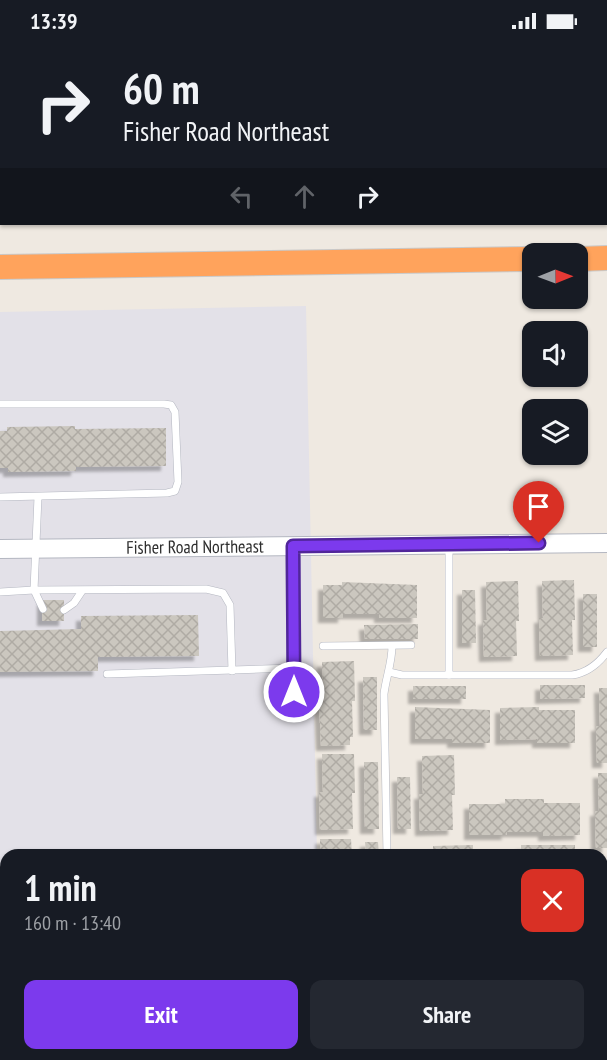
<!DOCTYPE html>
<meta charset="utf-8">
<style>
:root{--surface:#171b24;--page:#242831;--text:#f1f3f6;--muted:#9ea1a6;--accent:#7c3aed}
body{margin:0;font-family:"PT Sans Narrow",sans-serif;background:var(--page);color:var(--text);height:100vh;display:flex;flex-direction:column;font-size:22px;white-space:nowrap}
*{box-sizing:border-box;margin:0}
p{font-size:20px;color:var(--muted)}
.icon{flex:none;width:33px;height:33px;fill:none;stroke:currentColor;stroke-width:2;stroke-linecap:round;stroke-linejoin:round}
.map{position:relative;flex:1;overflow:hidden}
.details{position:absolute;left:0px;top:807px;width:608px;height:212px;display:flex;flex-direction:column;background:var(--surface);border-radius:18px 18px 0 0;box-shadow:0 2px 4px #0004}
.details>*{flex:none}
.hud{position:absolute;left:0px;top:0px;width:608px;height:183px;box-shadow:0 2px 4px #0004;background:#171b24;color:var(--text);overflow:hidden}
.needle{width:39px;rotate:89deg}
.tools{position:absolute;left:522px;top:201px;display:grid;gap:12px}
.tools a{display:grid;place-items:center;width:66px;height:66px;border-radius:12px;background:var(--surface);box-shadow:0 2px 4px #0004;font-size:30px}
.pin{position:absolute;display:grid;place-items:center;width:51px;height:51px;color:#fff;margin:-62px -26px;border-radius:50% 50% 50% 0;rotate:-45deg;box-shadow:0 0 6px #0007}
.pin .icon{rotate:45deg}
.me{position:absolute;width:66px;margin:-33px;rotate:0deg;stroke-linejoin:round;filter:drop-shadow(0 0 4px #0008)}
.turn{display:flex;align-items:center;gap:21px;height:126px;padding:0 24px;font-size:27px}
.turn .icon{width:78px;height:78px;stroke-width:2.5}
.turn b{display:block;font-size:42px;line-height:51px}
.lanes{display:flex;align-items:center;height:57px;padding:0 24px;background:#0003;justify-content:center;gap:30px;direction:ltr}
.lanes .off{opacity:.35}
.round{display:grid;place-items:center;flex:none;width:63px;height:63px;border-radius:12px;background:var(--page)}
.headline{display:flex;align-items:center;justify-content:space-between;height:102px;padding:0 24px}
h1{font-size:36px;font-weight:800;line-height:45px}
.action{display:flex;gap:12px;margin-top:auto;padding:12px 24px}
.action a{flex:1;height:69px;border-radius:12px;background:var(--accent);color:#fff;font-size:24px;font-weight:800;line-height:69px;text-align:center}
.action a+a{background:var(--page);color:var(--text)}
.status{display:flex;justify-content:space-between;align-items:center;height:42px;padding:0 30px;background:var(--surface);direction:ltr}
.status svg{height:16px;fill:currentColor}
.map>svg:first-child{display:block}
.industrial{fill:#e3e1e8}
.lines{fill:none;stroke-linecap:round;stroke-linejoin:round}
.stream{stroke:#75cff0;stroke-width:4.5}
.building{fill:url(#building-cross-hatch);filter:url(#shadow)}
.lane-casing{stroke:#b4b7c1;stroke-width:8}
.street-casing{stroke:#b4b7c1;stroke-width:15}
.secondary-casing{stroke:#b4b7c1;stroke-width:20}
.highway-casing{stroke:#c9c9c9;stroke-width:26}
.lane{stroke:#fff;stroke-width:7}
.street{stroke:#fff;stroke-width:14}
.secondary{stroke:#fff;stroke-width:18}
.highway{stroke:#ffa35c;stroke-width:24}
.route-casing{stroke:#51269a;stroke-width:15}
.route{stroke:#7c3aed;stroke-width:10}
.labels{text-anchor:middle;stroke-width:4.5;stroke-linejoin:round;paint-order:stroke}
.street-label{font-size:18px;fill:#2e2e2e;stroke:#fff}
</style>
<div class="status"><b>13:39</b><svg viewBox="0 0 49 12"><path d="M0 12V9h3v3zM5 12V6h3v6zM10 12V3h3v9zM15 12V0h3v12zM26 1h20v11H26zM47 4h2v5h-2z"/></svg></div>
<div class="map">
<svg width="607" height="1018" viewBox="0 0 607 1018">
<defs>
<pattern id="building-cross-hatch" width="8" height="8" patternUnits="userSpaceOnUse" patternTransform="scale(1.5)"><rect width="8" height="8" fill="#cbc7bf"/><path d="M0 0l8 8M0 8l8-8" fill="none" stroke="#afaba4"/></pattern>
<filter id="shadow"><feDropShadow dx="-5" dy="5" stdDeviation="1.5" flood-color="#0004"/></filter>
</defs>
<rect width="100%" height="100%" fill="#efe9e1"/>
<!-- industrial -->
<polygon class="industrial" points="306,264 317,813 6,813 6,1012 321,1012 321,1018 0,1018 0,270"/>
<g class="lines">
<!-- stream -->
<g class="stream">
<polyline points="602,985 607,985"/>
<polyline points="475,1012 475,1018"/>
</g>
</g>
<!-- building -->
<g class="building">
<polygon points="75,384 75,387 166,386 166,424 76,425 76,429 8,430 8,426 0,426 0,389 7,389 7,385"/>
<polygon points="574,538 575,578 572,578 573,613 540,614 539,576 543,576 542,539"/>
<polygon points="518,539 519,579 516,579 517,614 484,615 483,578 487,578 486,540"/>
<polygon points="342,540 417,543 417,576 379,576 379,572 343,572 343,576 323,576 323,543 342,543"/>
<polygon points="462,548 475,548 476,601 462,601"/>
<rect x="583" y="552" width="14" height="53"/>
<rect x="42" y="558" width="22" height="21"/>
<polygon points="198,573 199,614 98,615 98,629 0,630 0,589 81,587 81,574"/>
<polygon points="418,582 418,597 365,597 364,583"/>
<polygon points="354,619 355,659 352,659 353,695 350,695 350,703 321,704 319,658 323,658 322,620"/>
<polygon points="363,635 377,635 377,688 364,688"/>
<polygon points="540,643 585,643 585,656 540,657"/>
<rect x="413" y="644" width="53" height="13"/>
<polygon points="599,646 607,646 607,721 597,721 596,684 600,684"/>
<polygon points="415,665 490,668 490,701 452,701 452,697 415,697"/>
<polygon points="539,665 539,668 575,668 575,701 537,701 537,697 500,698 500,666"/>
<polygon points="322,712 354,712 355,751 352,751 353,787 320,788 319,750 323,750"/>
<polygon points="454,713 455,753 452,753 453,788 420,789 419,752 423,752 422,714"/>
<polygon points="364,720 378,720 379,787 365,787"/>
<polygon points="598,731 607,731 607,806 596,806 595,769 599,769"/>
<polygon points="397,735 410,735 411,787 398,787"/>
<polygon points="505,757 544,757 544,761 580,761 580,793 543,794 543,790 506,790 507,793 469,793 469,762 505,762"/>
<polygon points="320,797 351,797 352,813 320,813"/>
<polygon points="365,800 378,800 379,813 366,813"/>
<polygon points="473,803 473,813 433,813 433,804"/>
<rect x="521" y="803" width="54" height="10"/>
<rect x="0" y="840" width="6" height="36"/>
<rect x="602" y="843" width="5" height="13"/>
<rect x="602" y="867" width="5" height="31"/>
<rect x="0" y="893" width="6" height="36"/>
<rect x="0" y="945" width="6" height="36"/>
<polygon points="0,998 6,998 6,1012 59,1012 59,1018 0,1018"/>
<polygon points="602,1007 607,1007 607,1018 595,1018 595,1012 602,1012"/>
<rect x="425" y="1012" width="12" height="6"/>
<rect x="499" y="1012" width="32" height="6"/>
</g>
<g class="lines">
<defs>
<g id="lane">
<polyline points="120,0 120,2"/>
<polyline points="361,0 361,2"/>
<polyline points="43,2 44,0"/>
<polyline points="0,362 164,362 171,363 175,370 178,440 175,449 167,451 0,455"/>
<polyline points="0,550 34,548 38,455"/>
<polyline points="43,567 34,548 206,547 223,551 230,563 232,629"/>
<polyline points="64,568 74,561 82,549"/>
<polyline points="323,604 411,603"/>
<path d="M389 630 402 633H572C587 631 598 622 607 610"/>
<polyline points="107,632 294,626"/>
<polyline points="449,633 449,505"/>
<path d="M387 813 384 652C386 635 392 621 392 604"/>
<polyline points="602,832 607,832"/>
<polyline points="562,1012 562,1018"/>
<polyline points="222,1018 232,1012"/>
</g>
<g id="street">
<polyline points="293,504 294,650"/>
<polyline points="602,966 607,966"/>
<polyline points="301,1012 301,1018"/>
</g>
<g id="secondary">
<path id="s1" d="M0 507 607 501"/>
</g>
<g id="highway">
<polyline points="606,153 607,153"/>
<polyline points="0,163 2,163"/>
<polyline points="578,217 607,216"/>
<polyline points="0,225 532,217"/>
</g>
</defs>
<!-- lane casing -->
<use href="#lane" class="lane-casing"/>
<!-- street casing -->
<use href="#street" class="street-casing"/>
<!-- secondary casing -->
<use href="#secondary" class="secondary-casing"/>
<!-- highway casing -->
<use href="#highway" class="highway-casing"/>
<!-- lane -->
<use href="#lane" class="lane"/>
<!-- street -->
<use href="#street" class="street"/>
<!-- secondary -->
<use href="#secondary" class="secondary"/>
<!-- highway -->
<use href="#highway" class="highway"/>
</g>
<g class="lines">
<defs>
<polyline id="route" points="294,650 293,504 539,501"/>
</defs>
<!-- route casing -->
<use href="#route" class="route-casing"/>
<!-- route -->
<use href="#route" class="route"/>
</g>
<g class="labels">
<!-- street labels -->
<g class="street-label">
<text dy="6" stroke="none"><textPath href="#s1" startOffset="195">Fisher Road Northeast</textPath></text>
</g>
</g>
</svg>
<div class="tools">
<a><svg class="needle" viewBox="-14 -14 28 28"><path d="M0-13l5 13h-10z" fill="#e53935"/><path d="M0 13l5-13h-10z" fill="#9ea1a6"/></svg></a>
<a><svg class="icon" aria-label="sound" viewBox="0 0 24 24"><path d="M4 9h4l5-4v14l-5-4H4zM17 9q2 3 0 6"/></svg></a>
<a><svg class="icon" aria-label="layers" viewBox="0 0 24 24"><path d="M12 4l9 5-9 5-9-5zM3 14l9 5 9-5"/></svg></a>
</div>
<div class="pin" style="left:539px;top:501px;background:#d93025"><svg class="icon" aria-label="arrive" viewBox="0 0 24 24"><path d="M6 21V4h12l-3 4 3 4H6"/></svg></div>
<svg class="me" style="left:294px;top:650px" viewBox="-20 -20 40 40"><circle r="17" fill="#7c3aed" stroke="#fff" stroke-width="3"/><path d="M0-11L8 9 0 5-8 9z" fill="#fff"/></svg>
<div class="hud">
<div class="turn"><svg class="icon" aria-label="right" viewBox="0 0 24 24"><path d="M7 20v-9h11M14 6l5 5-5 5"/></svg><div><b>60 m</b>Fisher Road Northeast</div></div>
<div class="lanes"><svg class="icon off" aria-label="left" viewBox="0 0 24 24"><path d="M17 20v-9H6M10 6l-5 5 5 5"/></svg><svg class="icon off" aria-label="ahead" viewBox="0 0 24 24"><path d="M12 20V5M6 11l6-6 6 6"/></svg><svg class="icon" aria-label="right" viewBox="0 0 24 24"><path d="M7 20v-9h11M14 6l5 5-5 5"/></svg></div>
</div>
<section class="details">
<div class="headline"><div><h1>1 min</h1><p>160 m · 13:40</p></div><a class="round" style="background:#d93025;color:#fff"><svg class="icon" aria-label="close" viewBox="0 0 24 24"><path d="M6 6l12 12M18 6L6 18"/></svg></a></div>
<div class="action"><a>Exit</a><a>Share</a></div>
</section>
</div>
